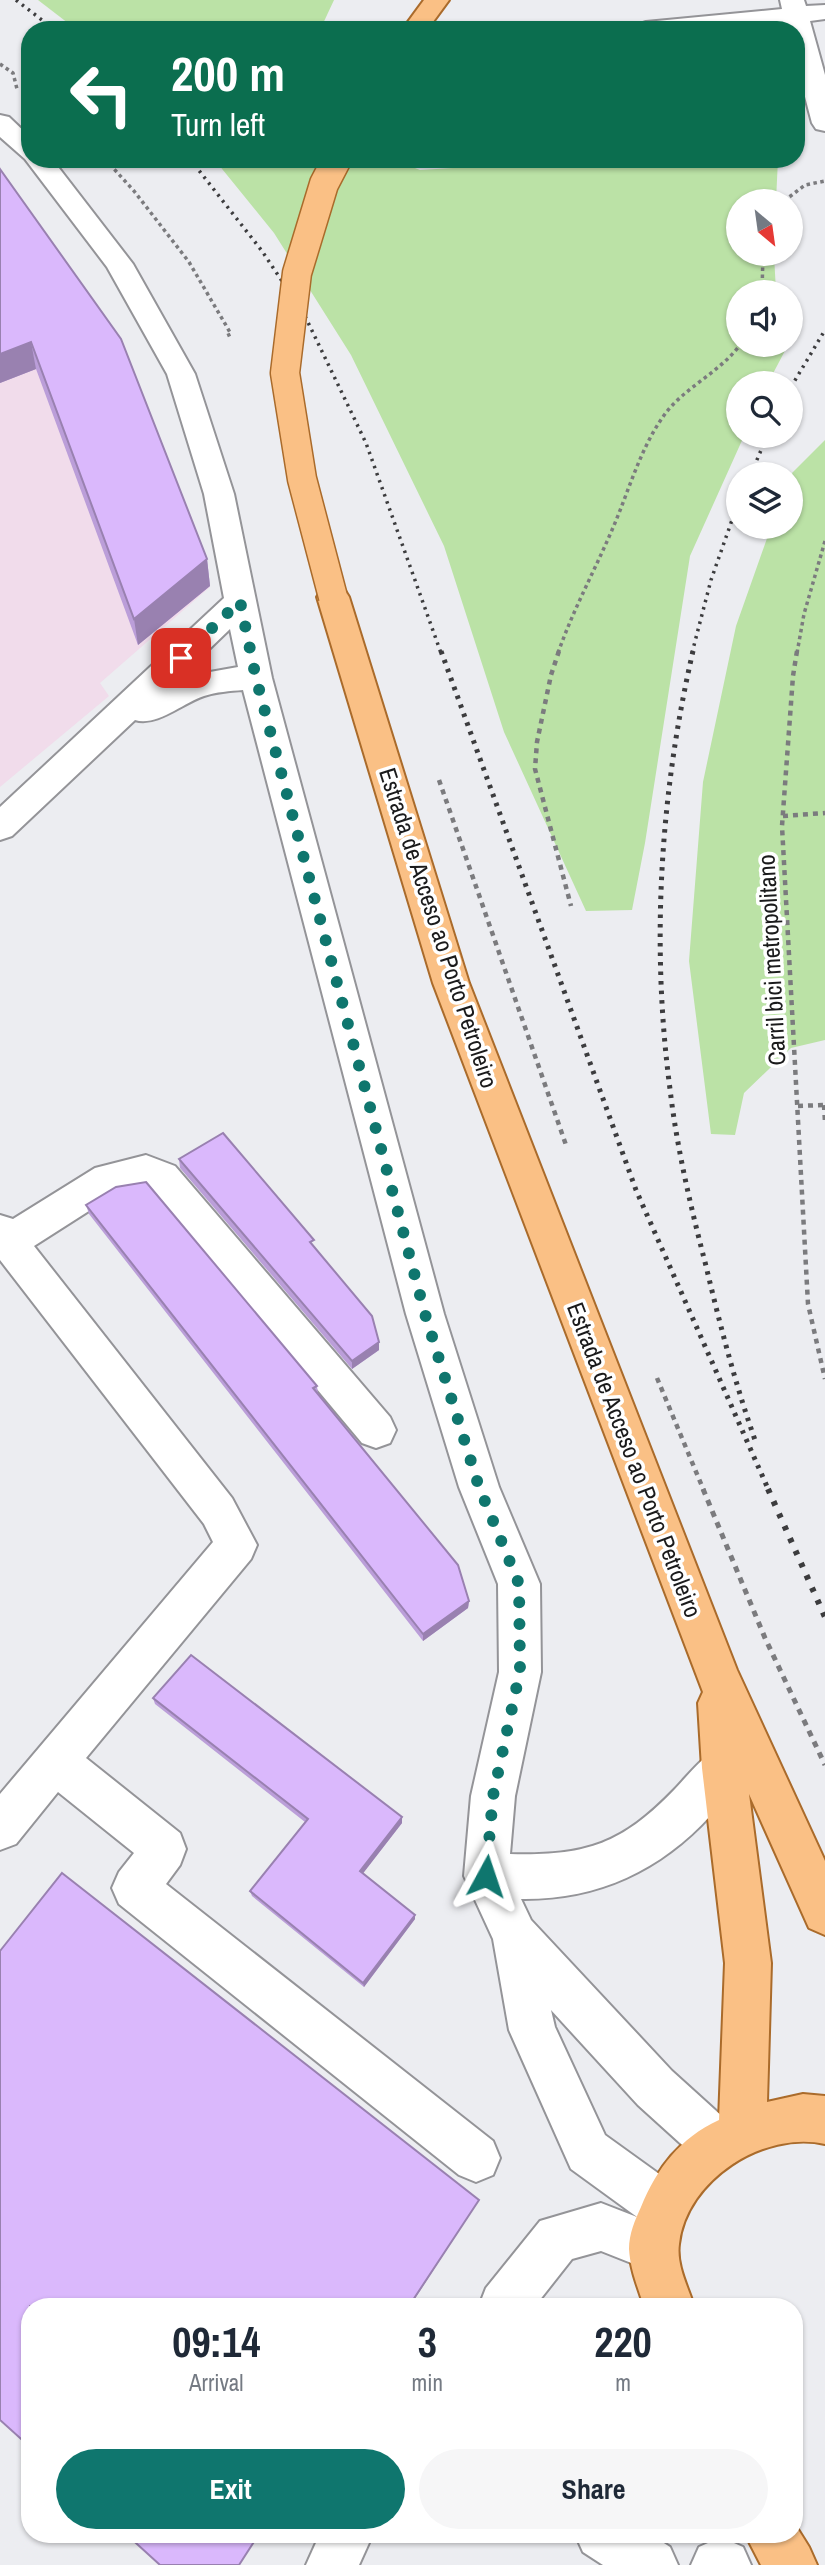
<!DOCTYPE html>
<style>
:root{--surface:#fff;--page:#f6f6f7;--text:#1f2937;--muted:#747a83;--accent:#0f766e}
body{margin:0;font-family:"Archivo Narrow",sans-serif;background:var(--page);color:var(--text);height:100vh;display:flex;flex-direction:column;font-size:26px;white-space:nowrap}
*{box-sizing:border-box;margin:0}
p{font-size:23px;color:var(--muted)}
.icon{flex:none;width:38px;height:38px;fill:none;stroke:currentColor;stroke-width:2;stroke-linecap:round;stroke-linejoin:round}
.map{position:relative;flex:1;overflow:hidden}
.drawer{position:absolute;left:21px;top:2298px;width:782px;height:245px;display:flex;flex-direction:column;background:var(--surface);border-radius:28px;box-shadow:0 2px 5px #0004}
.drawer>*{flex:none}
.banner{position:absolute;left:21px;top:21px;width:784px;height:147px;border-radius:28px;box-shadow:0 2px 5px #0004;background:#0b6e4f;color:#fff;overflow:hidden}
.needle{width:46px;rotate:151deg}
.fabs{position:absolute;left:726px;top:189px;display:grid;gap:14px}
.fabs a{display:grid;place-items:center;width:77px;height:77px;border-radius:50%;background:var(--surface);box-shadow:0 2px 5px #0004;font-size:35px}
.pin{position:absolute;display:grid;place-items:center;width:60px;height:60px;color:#fff;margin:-30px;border-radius:14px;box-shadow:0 4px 10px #0006}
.me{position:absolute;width:77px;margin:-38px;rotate:5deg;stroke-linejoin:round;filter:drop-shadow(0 0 5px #0008)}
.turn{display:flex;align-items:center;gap:24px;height:147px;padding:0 35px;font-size:32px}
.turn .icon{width:91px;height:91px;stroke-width:2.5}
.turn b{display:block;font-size:49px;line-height:60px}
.eta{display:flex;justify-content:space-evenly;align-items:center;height:119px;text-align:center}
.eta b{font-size:42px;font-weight:700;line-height:49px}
.cta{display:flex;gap:14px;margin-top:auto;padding:14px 35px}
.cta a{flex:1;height:80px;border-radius:42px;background:var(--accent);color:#fff;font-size:28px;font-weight:700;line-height:80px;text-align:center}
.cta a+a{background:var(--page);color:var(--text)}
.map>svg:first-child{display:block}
.industrial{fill:#f1dceb}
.green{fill:#bbe2a6}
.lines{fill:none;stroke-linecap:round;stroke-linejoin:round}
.minor-casing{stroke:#949498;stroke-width:4}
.major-casing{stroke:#aa6b2b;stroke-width:4}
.path-far2{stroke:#7b7b7e;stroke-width:3.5;stroke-dasharray:3.5 3.5;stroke-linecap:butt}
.path-far1{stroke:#7b7b7e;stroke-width:4.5;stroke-dasharray:5 5;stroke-linecap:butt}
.path{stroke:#7b7b7e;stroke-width:5;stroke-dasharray:6 6;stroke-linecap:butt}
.minor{fill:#fff;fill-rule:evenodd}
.major{fill:#fac085;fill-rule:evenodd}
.rail-far2{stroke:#3c3c3e;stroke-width:3.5;stroke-dasharray:2.5 5;stroke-linecap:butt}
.rail-far1{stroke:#3c3c3e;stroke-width:5;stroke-dasharray:3.5 6;stroke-linecap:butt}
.rail{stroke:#3c3c3e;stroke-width:6;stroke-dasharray:4.5 9;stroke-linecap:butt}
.major-bridge-casing{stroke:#aa6b2b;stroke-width:31;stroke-linecap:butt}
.major-bridge{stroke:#fac085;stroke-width:28}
.wall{fill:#bb9ed9}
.shaded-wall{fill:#9981b0}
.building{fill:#dab8fc;stroke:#9981b0;stroke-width:2}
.route{stroke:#0f766e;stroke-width:12;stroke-dasharray:0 21.6}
.labels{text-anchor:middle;stroke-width:7;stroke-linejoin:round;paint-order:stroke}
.street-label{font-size:24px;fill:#1a1a1b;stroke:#fff}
</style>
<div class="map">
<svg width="825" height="2565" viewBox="0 0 825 2565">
<rect width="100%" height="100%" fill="#ecedf1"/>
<!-- industrial -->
<polygon class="industrial" points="0,187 123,362 210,587 100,683 109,696 0,787"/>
<!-- green -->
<g class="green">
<polygon points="38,0 334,0 320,30 77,30"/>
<polygon points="214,159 392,159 420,170 601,159 778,159 776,201 738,201 738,254 774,254 776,292 738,292 738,345 788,345 768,383 738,383 738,436 744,436 690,556 645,843 632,910 586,911 504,732 444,546 351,355 274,233"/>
<polygon points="825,440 825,1040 791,1048 744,1093 735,1135 711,1134 689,961 703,782 736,626 771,527 791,527 791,474"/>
</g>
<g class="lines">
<defs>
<g id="minor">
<polygon points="780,0 804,0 806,6 825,5 825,19 810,21 825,75 825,131 816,129 812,123 796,63 796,30 787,30 786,23 723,30 634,30 637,25 646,22 782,9"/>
<path d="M0 115 9 117 30 137V159H52L133 264 195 374 234 494 272 678 444 1314 499 1487 540 1584 541 1672 515 1796 510 1854C587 1856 622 1844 675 1789 691 1772 703 1755 724 1746L739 1753 746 1768C738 1787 725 1800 711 1815 660 1871 597 1900 521 1899L531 1920 672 2071 735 2128 742 2145 735 2162 718 2169 701 2162 638 2105 551 2010 555 2027 605 2135 680 2189 687 2206 680 2223 667 2229 671 2231 678 2248 671 2265 654 2272 601 2251 572 2259 535 2306H479L486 2288 540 2221 601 2203 637 2217 571 2169 509 2030 493 1939 464 1876 471 1796 499 1672 498 1584 459 1487 406 1314 243 690C230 691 216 692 204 696 183 703 156 727 135 720L12 836 0 840V807L224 598 204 494 167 374 107 267 25 159 0 137ZM230 629 238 667 210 672 175 682Z"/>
<polygon points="146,1155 175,1166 390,1417 396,1430 390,1443 376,1448 362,1443 149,1188 117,1193 34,1246 232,1498 257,1545 251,1559 86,1758 180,1833 186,1849 180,1865 166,1884 493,2141 500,2158 493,2175 476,2182 459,2175 119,1904 112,1888 119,1872 134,1853 58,1792 16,1844 0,1850 0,1794 213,1542 204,1524 0,1260 0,1215 13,1219 95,1168"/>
<polygon points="320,2534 373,2534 359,2565 306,2565"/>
<polygon points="575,2534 650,2534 670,2547 678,2565 603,2565 583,2552"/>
<polygon points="717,2539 725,2539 743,2547 751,2565 691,2565 699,2547"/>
</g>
<g id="major">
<polygon points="424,0 449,0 427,30 402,30"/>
<path d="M333 586 344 589 349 597 469 983 737 1670 825 1861V1935L809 1928 749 1794 771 1963 767 2102 803 2094 825 2096V2144C764 2130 686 2180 679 2244 676 2265 688 2287 694 2306H644C638 2288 630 2268 629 2249 629 2234 635 2220 641 2207 657 2168 680 2138 719 2120L725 1963 702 1768 698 1703 703 1692 433 983 317 597 322 589Z"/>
<polygon points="794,2523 809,2547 817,2565 761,2565 745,2534 794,2534"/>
</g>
</defs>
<!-- minor casing -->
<use href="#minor" class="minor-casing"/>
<!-- major casing -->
<use href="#major" class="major-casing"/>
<!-- path-far2 -->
<g class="path-far2">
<polyline points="0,64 13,73 17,89"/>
<polyline points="105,159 134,191 189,262 231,334 224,337"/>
<polyline points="784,201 805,185 825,181"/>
<polyline points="762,292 763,254"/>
<path d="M558 653C573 610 594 572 612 530 629 491 640 448 665 414 684 388 720 372 740 345"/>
<polyline points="797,653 804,614 825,541"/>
</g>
<!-- path-far1 -->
<g class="path-far1">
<polyline points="559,651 551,675 537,742 535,769 571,906"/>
<polyline points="797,651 793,676 782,826 808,1304 825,1379"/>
<polyline points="439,780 566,1145"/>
<polyline points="783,816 825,813"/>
<polyline points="824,1105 825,1122"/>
<polyline points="798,1106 824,1105"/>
<polyline points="657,1378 704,1491"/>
</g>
<!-- path -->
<polyline class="path" points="703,1489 765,1638 825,1765"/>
<!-- minor -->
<use href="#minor" class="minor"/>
<!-- major -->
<use href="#major" class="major"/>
<!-- rail-far2 -->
<g class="rail-far2">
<polyline points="16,0 55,30"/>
<polyline points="190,159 262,251 304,314 366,443 441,653"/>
<polyline points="791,387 825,330"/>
<polyline points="751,474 767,436"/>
<polyline points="692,653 711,580 738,503"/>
</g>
<!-- rail-far1 -->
<g class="rail-far1">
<polyline points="441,651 636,1190 769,1491"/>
<path d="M693 651C660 794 651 945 670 1089 677 1149 691 1208 706 1266 720 1325 735 1383 755 1440"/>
</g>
<!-- rail -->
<polyline class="rail" points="768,1489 825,1617"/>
<defs>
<polyline id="major-bridge" points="333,597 302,479 285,373 297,273 324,184 337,159"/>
</defs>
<!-- major-bridge casing -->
<use href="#major-bridge" class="major-bridge-casing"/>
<!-- major-bridge -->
<use href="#major-bridge" class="major-bridge"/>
</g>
<!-- wall -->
<g class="wall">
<polygon points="0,169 207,559 210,586 138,645 36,369 0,383"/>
<polygon points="179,1159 314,1247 379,1342 379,1350 352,1369 180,1168"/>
<polygon points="86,1205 317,1386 318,1394 469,1601 468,1608 423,1641 89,1214"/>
<polygon points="153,1698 402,1817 402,1823 363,1873 415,1919 364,1987 252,1896 250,1891 305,1822 155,1704"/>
</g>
<!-- shaded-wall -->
<g class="shaded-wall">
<polygon points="31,342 36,369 0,383 0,354"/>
<polygon points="207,559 210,586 138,645 134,619"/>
<polygon points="379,1342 379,1350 352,1369 352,1361"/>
<polygon points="469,1601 468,1608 423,1641 423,1634"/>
<polygon points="402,1817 402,1823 361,1876 360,1871"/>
<polygon points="415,1915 415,1919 364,1987 363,1983"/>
<polygon points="479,2200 410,2306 409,2306"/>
</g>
<!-- building -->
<g class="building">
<polygon points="0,169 121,339 207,559 134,619 31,342 0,354"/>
<polygon points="223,1133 314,1240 310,1242 372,1316 379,1342 352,1361 179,1159"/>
<polygon points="146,1182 317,1386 313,1388 458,1565 469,1601 423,1634 86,1205 116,1187"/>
<polygon points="191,1655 402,1817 360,1871 415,1915 363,1983 250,1891 308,1819 153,1698"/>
<polygon points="62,1873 479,2200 409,2306 30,2306 30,2447 0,2420 0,1951"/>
<polygon points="126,2534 259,2534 239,2565 160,2565"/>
</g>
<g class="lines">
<!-- route -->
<polyline class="route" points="181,658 240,601 256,678 425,1314 479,1487 519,1584 520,1671 493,1796 486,1876"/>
</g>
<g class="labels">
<!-- street labels -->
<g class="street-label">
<text transform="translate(438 928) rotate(72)" y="8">Estrada de Acceso ao Porto Petroleiro</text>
<text transform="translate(772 960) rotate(-93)" y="8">Carril bici metropolitano</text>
<text transform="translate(634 1460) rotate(69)" y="8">Estrada de Acceso ao Porto Petroleiro</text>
</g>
</g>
</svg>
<div class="fabs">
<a><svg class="needle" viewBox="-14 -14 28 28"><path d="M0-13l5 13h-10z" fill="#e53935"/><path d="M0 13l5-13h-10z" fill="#747a83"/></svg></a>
<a><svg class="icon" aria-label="sound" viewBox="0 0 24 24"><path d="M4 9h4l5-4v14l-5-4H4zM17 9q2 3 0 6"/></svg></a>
<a><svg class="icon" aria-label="search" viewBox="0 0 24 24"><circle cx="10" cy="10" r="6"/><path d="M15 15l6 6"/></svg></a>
<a><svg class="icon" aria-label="layers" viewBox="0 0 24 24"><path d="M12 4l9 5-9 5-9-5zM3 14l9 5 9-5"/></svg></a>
</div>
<div class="pin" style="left:181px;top:658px;background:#d93025"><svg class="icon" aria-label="arrive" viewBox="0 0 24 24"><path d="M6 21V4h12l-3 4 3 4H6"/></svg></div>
<svg class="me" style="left:486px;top:1876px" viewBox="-20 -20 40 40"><path d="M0-17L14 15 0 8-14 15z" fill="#0f766e" stroke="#fff" stroke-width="4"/></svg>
<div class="banner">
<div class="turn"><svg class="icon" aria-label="left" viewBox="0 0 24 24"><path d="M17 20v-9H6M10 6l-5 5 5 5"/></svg><div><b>200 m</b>Turn left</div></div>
</div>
<section class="drawer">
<div class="eta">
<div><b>09:14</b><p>Arrival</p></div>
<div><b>3</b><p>min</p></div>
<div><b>220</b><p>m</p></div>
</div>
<div class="cta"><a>Exit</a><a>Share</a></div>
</section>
</div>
